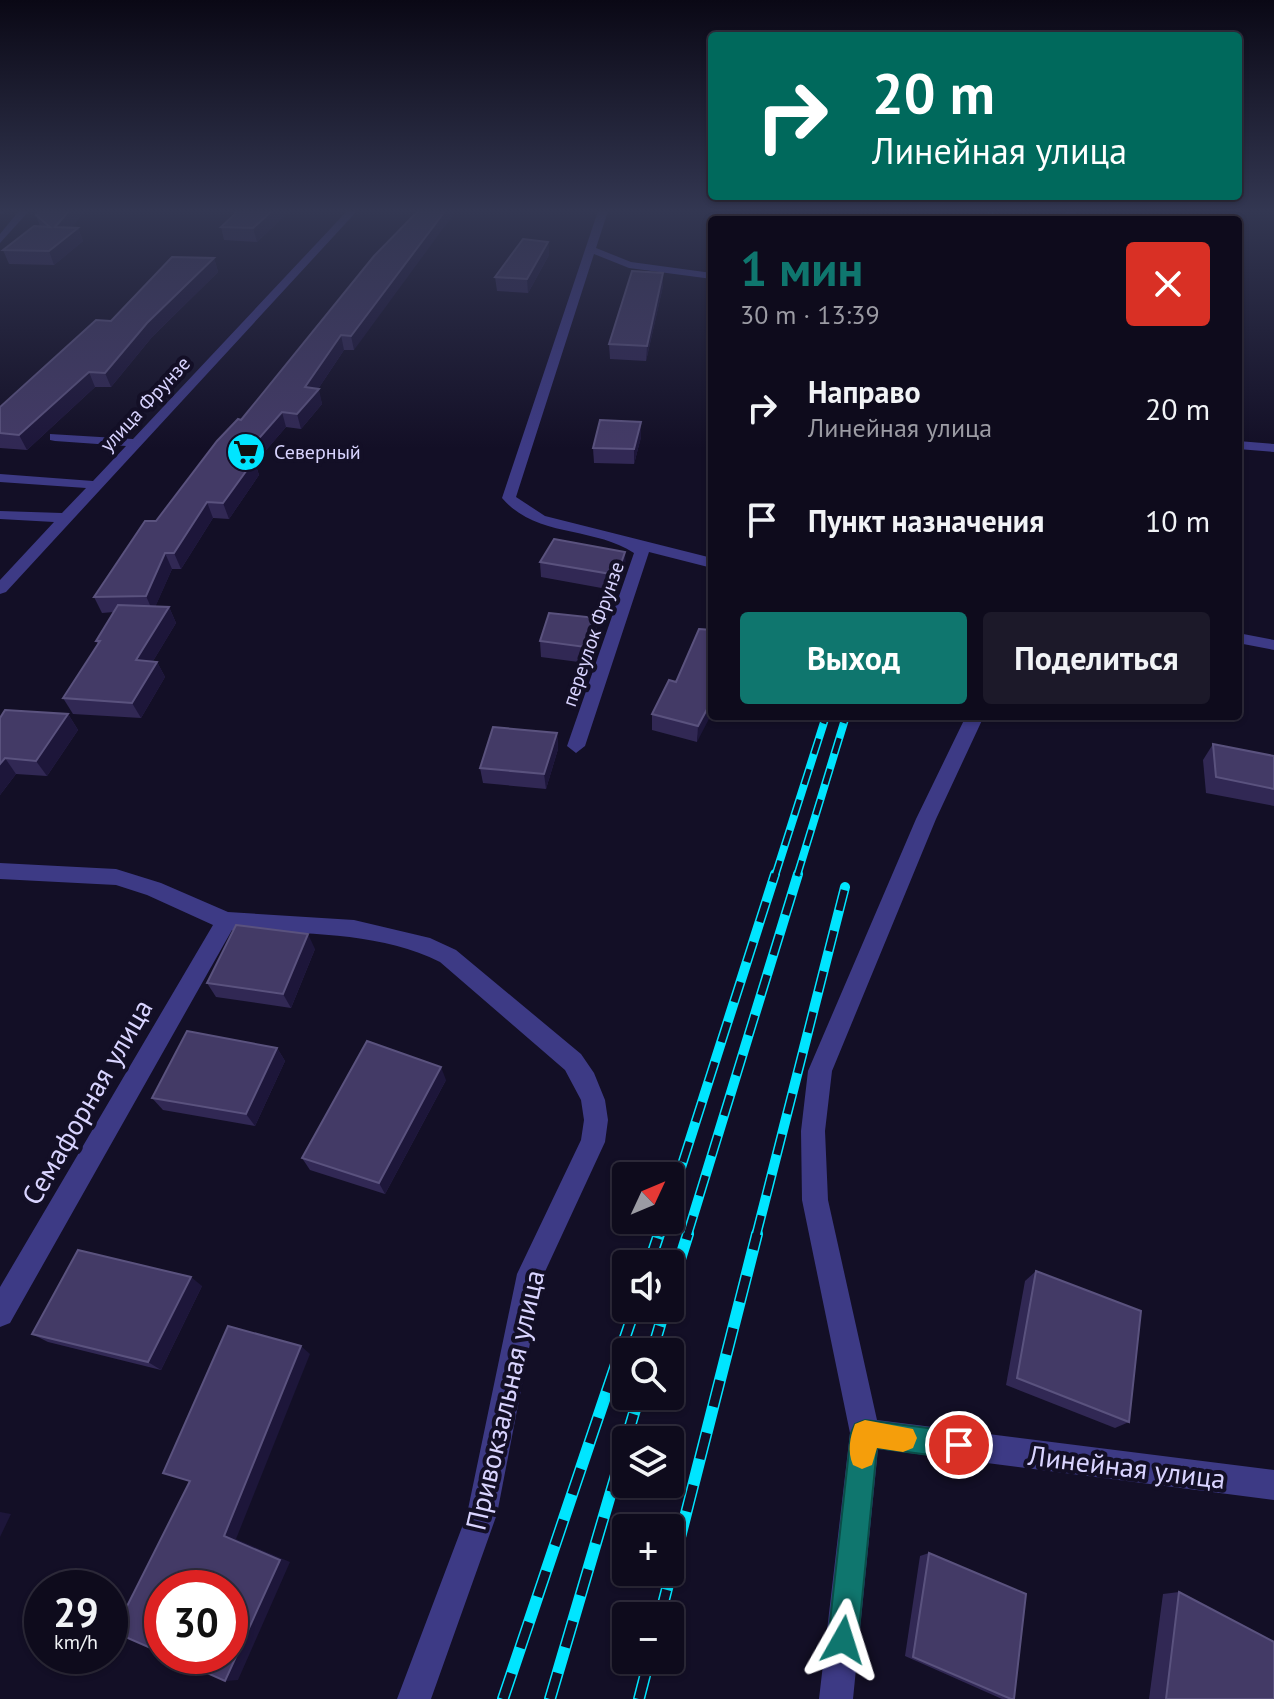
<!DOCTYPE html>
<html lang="ru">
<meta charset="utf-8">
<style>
:root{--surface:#0e0b1c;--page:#1c1929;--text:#f1f3f6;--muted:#9b9ba3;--line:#2e2b3b;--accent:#0f766e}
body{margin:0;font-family:"PT Sans",sans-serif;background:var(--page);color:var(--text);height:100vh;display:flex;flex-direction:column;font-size:30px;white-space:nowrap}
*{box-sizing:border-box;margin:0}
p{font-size:26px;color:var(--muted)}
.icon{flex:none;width:44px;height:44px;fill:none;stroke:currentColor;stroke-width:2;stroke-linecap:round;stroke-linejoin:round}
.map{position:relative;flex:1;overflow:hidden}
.drawer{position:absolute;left:708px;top:216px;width:534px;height:504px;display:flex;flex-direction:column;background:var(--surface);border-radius:8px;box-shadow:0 2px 6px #0004,0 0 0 2px var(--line)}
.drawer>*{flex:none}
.hud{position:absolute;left:708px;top:32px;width:534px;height:168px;border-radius:8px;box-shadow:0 2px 6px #0004,0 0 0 2px var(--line);background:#00695c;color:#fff;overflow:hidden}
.needle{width:52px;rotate:46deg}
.fabs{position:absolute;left:612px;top:1162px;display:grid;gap:16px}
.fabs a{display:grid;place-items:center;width:72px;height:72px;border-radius:8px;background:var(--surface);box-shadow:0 2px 6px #0004,0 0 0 2px var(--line);font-size:40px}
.speed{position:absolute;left:24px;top:1570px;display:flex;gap:16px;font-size:40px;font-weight:700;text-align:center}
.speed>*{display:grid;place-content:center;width:104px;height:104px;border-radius:50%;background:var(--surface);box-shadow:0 2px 6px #0004,0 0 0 2px var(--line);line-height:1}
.speed small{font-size:20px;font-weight:400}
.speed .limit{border:12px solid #d22;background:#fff;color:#111}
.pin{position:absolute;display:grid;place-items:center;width:68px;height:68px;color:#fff;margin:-34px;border:4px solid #fff;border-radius:50%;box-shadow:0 2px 8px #0007}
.me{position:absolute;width:88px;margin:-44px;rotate:6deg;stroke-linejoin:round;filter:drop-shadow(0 0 6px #0008)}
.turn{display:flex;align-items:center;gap:28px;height:168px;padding:0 32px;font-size:36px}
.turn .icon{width:104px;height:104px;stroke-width:2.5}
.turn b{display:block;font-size:56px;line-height:68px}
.round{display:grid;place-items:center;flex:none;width:84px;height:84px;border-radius:8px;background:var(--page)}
.headline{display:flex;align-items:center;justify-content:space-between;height:136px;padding:0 32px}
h1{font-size:48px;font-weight:700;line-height:60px;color:var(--accent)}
.action{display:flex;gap:16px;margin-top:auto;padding:16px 32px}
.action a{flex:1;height:92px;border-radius:8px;background:var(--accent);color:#fff;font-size:32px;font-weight:700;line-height:92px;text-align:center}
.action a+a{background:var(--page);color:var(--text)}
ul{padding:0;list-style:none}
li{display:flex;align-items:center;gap:24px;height:112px;padding:0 32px}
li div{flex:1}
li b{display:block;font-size:30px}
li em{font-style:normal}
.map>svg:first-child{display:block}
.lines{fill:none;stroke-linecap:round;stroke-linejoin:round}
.minor{fill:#3d3a85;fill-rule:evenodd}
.rail-far3-casing{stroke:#00e5ff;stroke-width:5}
.rail-far2-casing{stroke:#00e5ff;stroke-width:8}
.rail-far1-casing{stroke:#00e5ff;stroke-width:10}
.rail-casing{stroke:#00e5ff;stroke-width:12}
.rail-far3{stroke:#130f26;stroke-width:3;stroke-dasharray:10;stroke-linecap:butt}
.rail-far2{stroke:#130f26;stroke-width:5;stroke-dasharray:16;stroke-linecap:butt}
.rail-far1{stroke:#130f26;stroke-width:7;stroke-dasharray:21;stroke-linecap:butt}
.rail{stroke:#130f26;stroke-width:9;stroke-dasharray:27;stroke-linecap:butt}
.wall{fill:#312854}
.shaded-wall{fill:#1d163a}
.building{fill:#433a66;stroke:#5a527e;stroke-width:2}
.route{fill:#0f766e;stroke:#0a4d48;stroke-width:2}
.slow{fill:#f59e0b}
.labels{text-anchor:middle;stroke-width:8;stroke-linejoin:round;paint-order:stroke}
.far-street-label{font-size:20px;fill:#d9d4ff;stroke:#130f26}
.far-poi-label{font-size:20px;fill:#d9d4ff;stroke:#130f26;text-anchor:start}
.near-street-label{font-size:28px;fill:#d9d4ff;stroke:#130f26}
</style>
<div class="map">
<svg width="1274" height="1699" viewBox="0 0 1274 1699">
<rect width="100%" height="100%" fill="#130f26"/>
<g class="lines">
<!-- minor -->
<g class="minor">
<polygon points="0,211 8,211 0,214"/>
<polygon points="19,211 29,211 0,243 0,234"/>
<polygon points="347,211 357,211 6,592 0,594 0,580 54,522 0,519 0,511 62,513 86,488 0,482 0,474 93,481 126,446 55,441 50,440 50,434 133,439"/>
<path d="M598 211H608L596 248 631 262 712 273V279L629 268 594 254 516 497 545 516 712 558V568L649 552 585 746 576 753 567 746 634 553C593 526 536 538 502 498Z"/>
<polygon points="1066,211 1076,211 1074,220 1064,220"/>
<polygon points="1238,441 1274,444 1274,452 1238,449"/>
<polygon points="1238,633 1274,640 1274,650 1238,643"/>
<polygon points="966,716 984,716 936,819 832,1071 825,1131 828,1200 877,1420 1274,1470 1274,1500 878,1449 853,1699 819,1699 850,1433 802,1200 801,1131 808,1071 916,819"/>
<path d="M0 863 116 869 161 883 228 912 354 920 430 938 456 950 581 1054 594 1073 605 1100 608 1120 605 1142 543 1276 497 1514 431 1699H397L467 1514 517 1274 581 1140 584 1120 581 1100 565 1070 440 962C378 931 300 934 232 930L10 1323 0 1327V1287L213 925 147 895 116 885 0 879Z"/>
</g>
<defs>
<polyline id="rail-far3" points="988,220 991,211"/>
<g id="rail-far2">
<polyline points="775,876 826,716"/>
<polyline points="797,876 846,716"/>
</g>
<g id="rail-far1">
<polyline points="670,1202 775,874"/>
<polyline points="659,1236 664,1220"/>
<polyline points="687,1236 798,874"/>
<polyline points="756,1236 845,887"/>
</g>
<g id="rail">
<polyline points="649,1264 659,1234"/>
<polyline points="670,1291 688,1234"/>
<polyline points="652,1352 665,1308"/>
<polyline points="626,1440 639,1396"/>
<polyline points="660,1616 757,1234"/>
<polyline points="503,1699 635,1308"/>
<polyline points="550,1699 626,1441"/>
<polyline points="639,1699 649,1660"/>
</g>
</defs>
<!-- rail-far3 casing -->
<use href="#rail-far3" class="rail-far3-casing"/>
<!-- rail-far2 casing -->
<use href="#rail-far2" class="rail-far2-casing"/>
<!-- rail-far1 casing -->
<use href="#rail-far1" class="rail-far1-casing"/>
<!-- rail casing -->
<use href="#rail" class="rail-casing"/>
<!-- rail-far3 -->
<use href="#rail-far3" class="rail-far3"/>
<!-- rail-far2 -->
<use href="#rail-far2" class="rail-far2"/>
<!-- rail-far1 -->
<use href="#rail-far1" class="rail-far1"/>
<!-- rail -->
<use href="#rail" class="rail"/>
</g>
<!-- wall -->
<g class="wall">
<polygon points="238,211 290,211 257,242 224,240 221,227"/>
<polygon points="36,215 71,228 78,228 83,241 54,265 9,264 3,250 40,226"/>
<polygon points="548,242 549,255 528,293 497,291 495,277"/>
<polygon points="374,256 354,350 344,350 318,389 322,404 301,429 286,427 255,463 259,475 229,519 213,518 181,569 172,569 155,607 169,607 176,623 153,661 157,662 165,677 141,718 73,714 63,698 98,645 96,641 114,612 102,613 94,597 241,420"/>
<polygon points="214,258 218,272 152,337 111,387 95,387 27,450 0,448 0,407 111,321"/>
<polygon points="663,273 663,286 646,361 610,359 609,344"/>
<polygon points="641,422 641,437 634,464 594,463 593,448"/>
<polygon points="540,562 626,568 618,591 541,577"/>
<polygon points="597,618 597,634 586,663 541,657 540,641"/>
<polygon points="712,630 697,742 652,730 652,714 676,682"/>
<polygon points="68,714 78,730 47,776 16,774 0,795 0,718"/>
<polygon points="557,733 558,749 546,789 483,783 480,768"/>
<polygon points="1213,744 1274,756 1274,806 1206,793 1203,760"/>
<polygon points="315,949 291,1008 216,997 207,983"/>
<polygon points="277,1048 285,1061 255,1126 163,1110 152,1098"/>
<polygon points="446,1080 385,1194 310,1170 302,1158"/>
<polygon points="1036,1271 1129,1422 1115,1428 1006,1385 1025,1281"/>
<polygon points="202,1286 161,1370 48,1342 32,1334"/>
<polygon points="929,1553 1014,1699 1002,1699 905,1656 920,1556"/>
<polygon points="1179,1592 1274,1699 1149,1699 1163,1594"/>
</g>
<!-- shaded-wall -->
<g class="shaded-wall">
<polygon points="69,211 86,211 61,240 55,227"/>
<polygon points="272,211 290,211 257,242 253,228"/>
<polygon points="445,211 456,211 354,350 351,336"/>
<polygon points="78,228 83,241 54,265 49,251"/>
<polygon points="548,242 549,255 528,293 527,279"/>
<polygon points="214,258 218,272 152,337 111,387 105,373 147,323"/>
<polygon points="663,273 663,286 646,361 647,346"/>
<polygon points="341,335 344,350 316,392 319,389 322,404 301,429 297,414 305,387"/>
<polygon points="89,372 95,387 27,450 19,435"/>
<polygon points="282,412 286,427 255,463 259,475 229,519 223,503 241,459"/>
<polygon points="641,422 641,437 634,464 634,449"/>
<polygon points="207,502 213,518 181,569 174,553"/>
<polygon points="625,552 626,568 618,591 617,575"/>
<polygon points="165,553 172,569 153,612 146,596"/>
<polygon points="169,607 176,623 144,676 136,660"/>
<polygon points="597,618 597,634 586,663 585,647"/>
<polygon points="157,662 165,677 141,718 132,703"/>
<polygon points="712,700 712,713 697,742 698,726"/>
<polygon points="68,714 78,730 47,776 36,761"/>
<polygon points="557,733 558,749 546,789 544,774"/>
<polygon points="5,758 16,774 0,795 0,764"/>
<polygon points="308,934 315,949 291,1008 283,994"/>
<polygon points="277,1048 285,1061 255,1126 246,1114"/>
<polygon points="441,1067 446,1080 385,1194 379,1183"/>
<polygon points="191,1277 202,1286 161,1370 148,1362"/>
<polygon points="301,1346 310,1354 236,1539 290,1562 238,1680 225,1681 224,1536"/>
<polygon points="0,1512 11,1514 0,1537"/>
</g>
<!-- building -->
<g class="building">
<polygon points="39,211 69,211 55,227 78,228 49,251 3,250 34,226 50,227 36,215"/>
<polygon points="238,211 272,211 253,228 221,227"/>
<polygon points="418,211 445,211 351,336 341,335 305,387 319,389 297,414 282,412 241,459 254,460 223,503 207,502 174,553 165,553 146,596 94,597 145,521 156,521 217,441 238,419 241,420 374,256"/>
<polygon points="523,239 548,242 527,279 495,277"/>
<polygon points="172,257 214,258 147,323 105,373 89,372 19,435 0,433 0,407 96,320 111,321"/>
<polygon points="632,271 663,273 647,346 609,344"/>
<polygon points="600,420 641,422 634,449 593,448"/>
<polygon points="554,539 625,552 617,575 540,562"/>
<polygon points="118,605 169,607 136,660 157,662 132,703 63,698 100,641 96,641"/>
<polygon points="549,613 597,618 585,647 540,641"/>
<polygon points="699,629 712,630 712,700 698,726 652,714 669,680 676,682"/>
<polygon points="5,710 68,714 36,761 5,758 0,764 0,718"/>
<polygon points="493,727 557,733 544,774 480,768"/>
<polygon points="1213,744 1274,756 1274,789 1216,777"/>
<polygon points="236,925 308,934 283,994 207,983"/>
<polygon points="187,1031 277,1048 246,1114 152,1098"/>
<polygon points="367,1041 441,1067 379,1183 302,1158"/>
<polygon points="78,1250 191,1277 148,1362 32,1334"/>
<polygon points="1036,1271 1141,1311 1129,1422 1017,1378"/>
<polygon points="228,1326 301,1346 224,1536 280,1560 225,1681 169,1656 230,1656 230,1588 162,1588 162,1653 114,1632 190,1481 163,1473"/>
<polygon points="929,1553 1026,1594 1014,1699 1011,1699 913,1657"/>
<polygon points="1179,1592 1274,1642 1274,1699 1166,1699"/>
</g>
<!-- sky -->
<linearGradient id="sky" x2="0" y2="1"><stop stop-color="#0a0815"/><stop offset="0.47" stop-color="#333752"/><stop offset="1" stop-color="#333752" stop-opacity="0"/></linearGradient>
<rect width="1274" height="449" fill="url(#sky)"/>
<!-- route -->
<polygon class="route" points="865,1420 959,1432 969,1436 973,1445 969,1455 959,1459 877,1448 858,1640 853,1651 843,1655 832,1651 828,1640 851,1433 855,1424"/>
<!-- slow -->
<path class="slow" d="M865 1420 913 1429 917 1438 913 1448 903 1452 877 1448 872 1465 862 1469 853 1465C847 1451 850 1437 855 1424Z"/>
<!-- icons -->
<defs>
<symbol id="supermarket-disc" viewBox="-11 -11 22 22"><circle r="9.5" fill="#00e5ff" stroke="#130f26"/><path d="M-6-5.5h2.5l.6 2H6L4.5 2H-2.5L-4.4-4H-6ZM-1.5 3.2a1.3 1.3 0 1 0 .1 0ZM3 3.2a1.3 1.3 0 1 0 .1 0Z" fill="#111"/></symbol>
</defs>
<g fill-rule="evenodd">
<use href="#supermarket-disc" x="224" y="430" width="44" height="44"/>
</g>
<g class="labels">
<!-- far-street labels -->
<g class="far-street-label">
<text transform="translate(145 404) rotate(-47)" y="7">улица Фрунзе</text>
<text transform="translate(593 634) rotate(-71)" y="7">переулок Фрунзе</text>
</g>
<!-- far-poi labels -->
<g class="far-poi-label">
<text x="274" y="459">Северный</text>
</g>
<!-- near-street labels -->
<g class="near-street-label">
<text transform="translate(87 1102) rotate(-60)" y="10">Семафорная улица</text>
<text transform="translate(505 1400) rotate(-77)" y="10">Привокзальная улица</text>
<text transform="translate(1127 1467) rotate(7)" y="10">Линейная улица</text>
</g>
</g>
</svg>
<div class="fabs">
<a><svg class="needle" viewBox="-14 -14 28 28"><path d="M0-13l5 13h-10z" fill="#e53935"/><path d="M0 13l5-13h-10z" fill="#9b9ba3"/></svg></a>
<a><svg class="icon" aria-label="sound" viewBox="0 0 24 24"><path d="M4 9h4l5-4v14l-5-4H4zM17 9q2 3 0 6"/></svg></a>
<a><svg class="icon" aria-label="search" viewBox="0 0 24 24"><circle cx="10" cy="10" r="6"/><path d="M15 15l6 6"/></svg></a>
<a><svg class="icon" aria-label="layers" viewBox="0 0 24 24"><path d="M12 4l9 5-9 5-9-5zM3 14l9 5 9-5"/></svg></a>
<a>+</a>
<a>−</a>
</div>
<div class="speed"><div>29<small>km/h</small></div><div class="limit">30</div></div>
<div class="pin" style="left:959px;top:1445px;background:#d93025"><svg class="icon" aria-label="arrive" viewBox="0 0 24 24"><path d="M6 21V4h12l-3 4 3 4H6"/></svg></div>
<svg class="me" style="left:843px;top:1640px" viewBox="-20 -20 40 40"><path d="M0-17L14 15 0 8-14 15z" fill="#0f766e" stroke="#fff" stroke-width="4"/></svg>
<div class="hud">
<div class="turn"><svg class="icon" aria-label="right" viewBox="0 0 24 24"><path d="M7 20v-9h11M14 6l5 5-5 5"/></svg><div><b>20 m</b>Линейная улица</div></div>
</div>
<section class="drawer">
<div class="headline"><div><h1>1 мин</h1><p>30 m · 13:39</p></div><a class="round" style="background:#d93025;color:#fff"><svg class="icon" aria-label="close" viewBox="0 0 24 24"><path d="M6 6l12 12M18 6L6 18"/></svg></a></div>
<ul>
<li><svg class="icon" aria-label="right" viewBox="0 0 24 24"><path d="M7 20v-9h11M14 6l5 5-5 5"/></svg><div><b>Направо</b><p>Линейная улица</p></div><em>20 m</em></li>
<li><svg class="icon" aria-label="arrive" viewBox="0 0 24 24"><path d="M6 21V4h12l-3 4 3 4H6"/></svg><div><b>Пункт назначения</b></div><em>10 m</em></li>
</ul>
<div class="action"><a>Выход</a><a>Поделиться</a></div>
</section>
</div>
